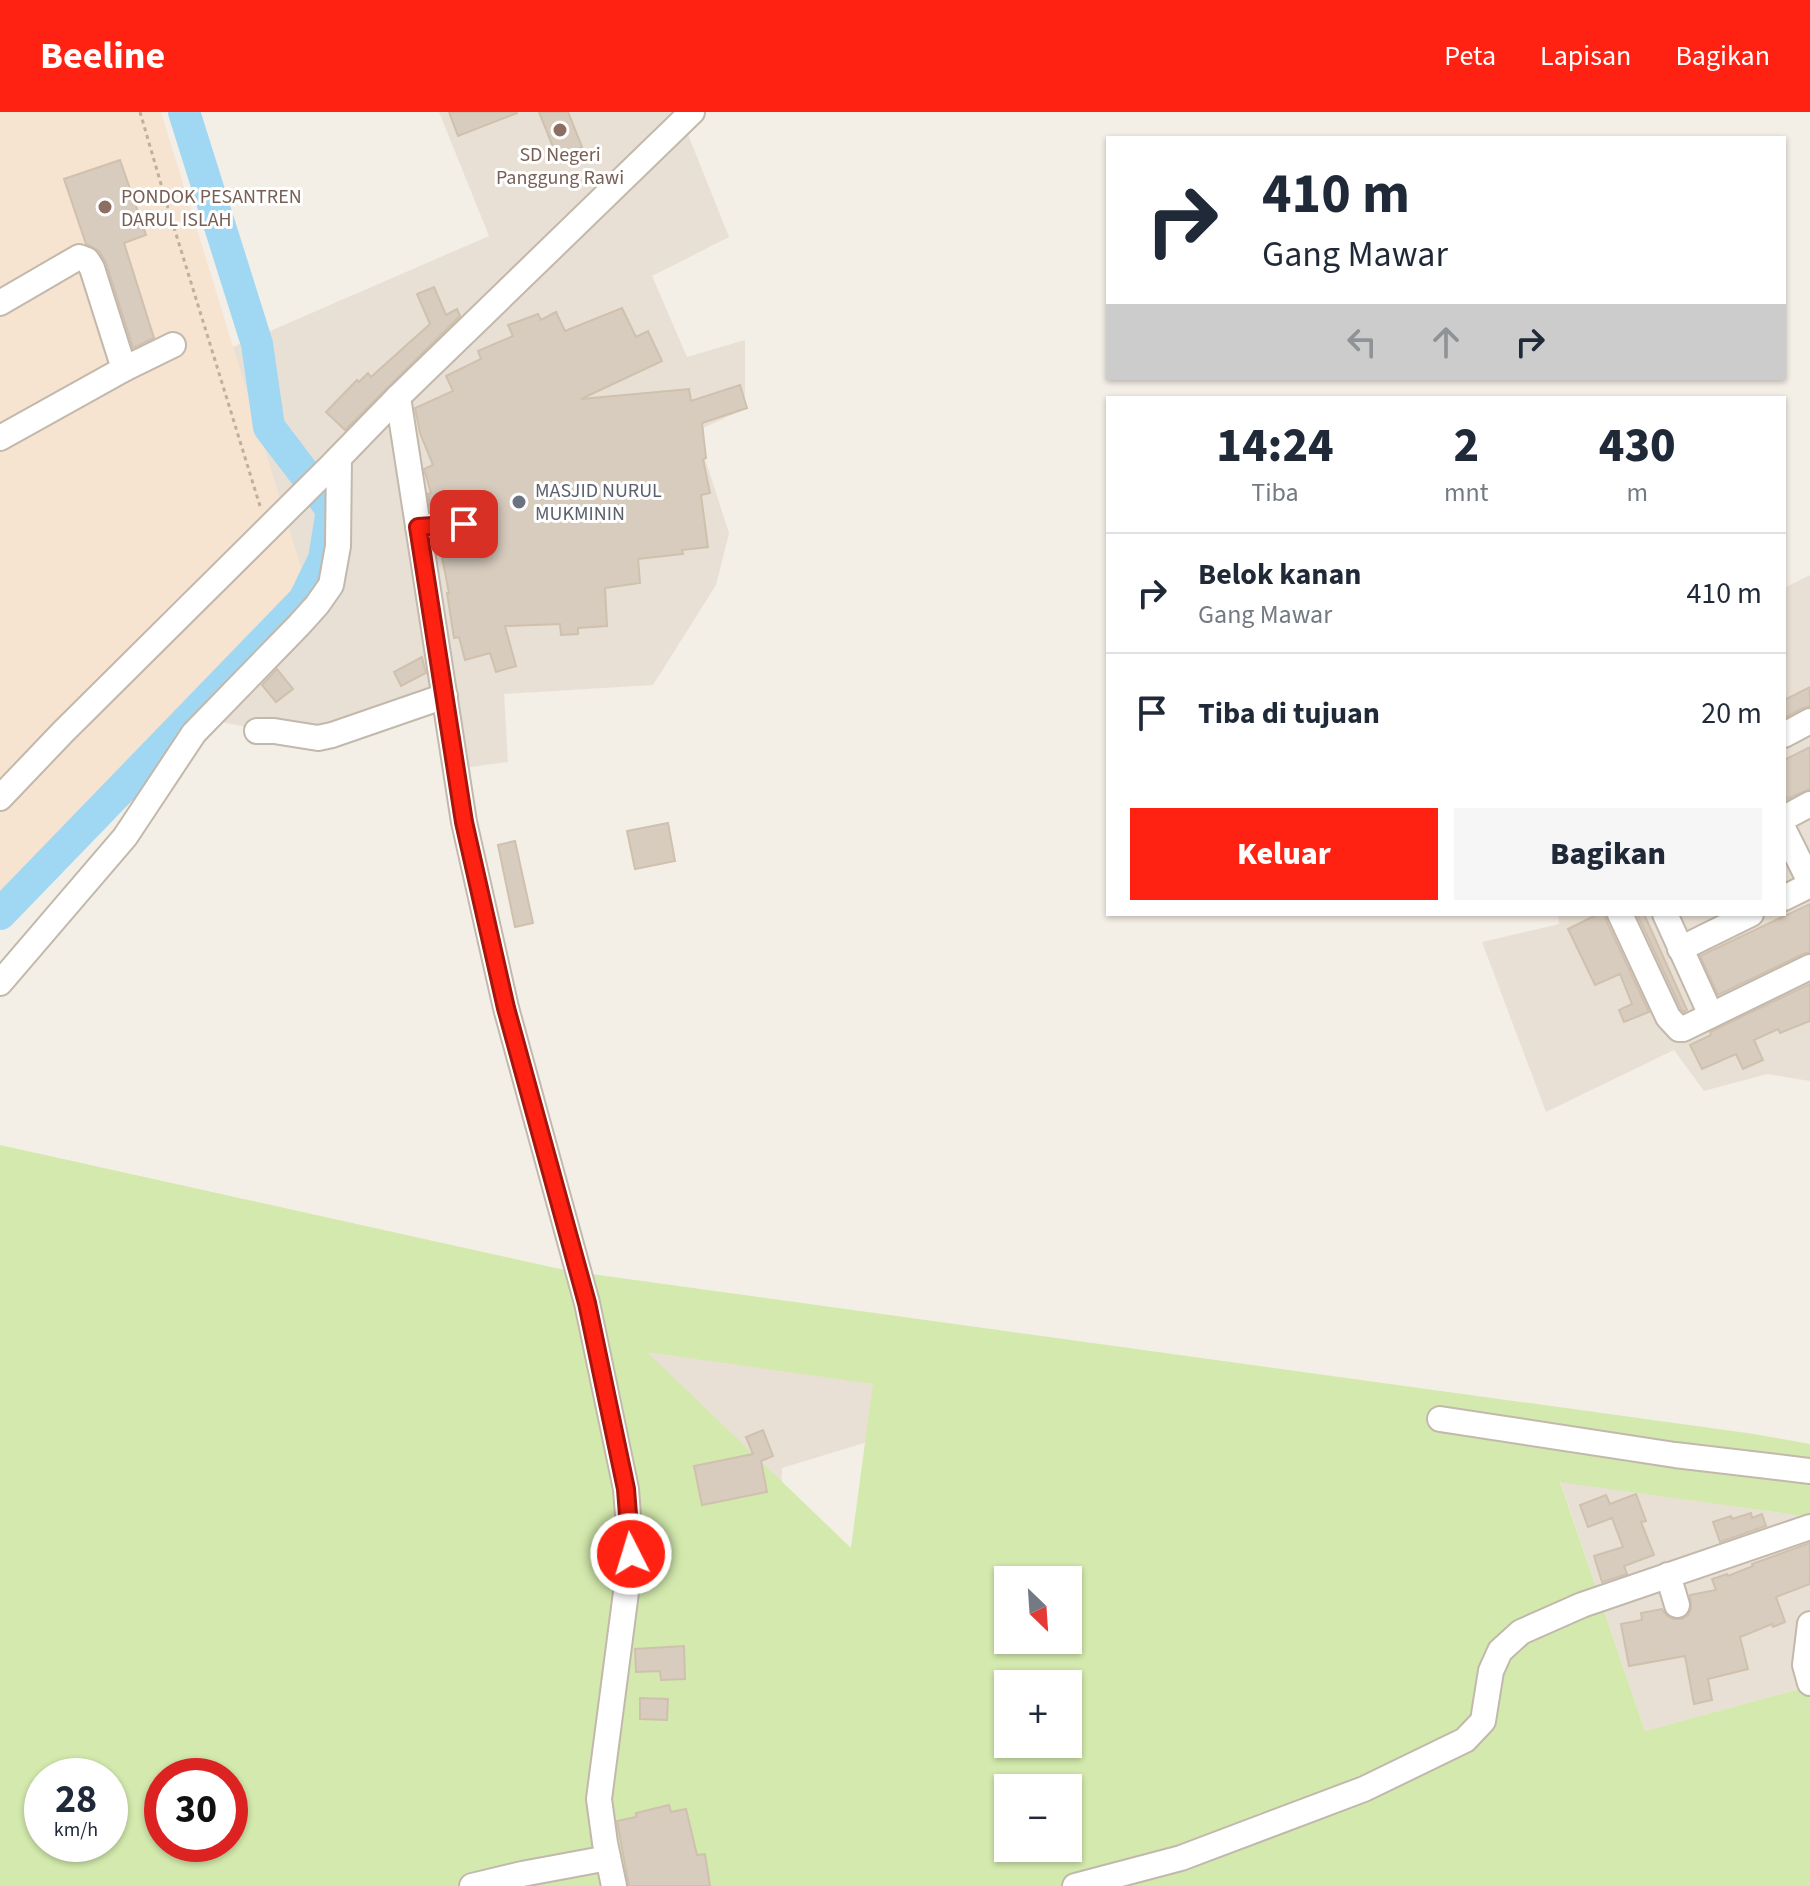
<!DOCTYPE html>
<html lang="id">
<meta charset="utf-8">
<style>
:root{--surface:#fff;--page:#f6f6f7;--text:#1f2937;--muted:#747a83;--line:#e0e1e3;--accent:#ff2111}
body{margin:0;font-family:"Source Sans 3",sans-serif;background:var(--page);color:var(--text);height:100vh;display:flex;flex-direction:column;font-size:30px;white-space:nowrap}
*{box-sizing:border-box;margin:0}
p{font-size:26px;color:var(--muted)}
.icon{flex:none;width:44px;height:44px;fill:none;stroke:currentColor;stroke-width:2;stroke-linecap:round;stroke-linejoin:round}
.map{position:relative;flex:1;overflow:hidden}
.drawer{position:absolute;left:1106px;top:284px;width:680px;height:520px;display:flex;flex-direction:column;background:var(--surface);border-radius:0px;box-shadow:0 2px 6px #0004}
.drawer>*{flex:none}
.guide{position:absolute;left:1106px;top:24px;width:680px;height:244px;border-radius:0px;box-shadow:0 2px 6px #0004;background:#fff;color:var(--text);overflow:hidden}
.needle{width:52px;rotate:155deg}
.buttons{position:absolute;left:994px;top:1454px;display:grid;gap:16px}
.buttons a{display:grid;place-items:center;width:88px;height:88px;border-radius:0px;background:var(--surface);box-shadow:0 2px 6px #0004;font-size:40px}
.speed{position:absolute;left:24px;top:1646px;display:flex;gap:16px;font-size:40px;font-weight:700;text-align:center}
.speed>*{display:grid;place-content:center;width:104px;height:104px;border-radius:50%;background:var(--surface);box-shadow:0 2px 6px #0004;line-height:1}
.speed small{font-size:20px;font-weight:400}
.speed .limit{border:12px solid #d22;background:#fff;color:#111}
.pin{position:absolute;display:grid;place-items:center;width:68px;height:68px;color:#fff;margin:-34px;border-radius:16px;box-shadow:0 4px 12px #0006}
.me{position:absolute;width:88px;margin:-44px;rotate:355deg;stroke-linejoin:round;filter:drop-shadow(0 0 6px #0008)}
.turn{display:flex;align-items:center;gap:28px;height:168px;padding:0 24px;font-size:36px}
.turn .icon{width:104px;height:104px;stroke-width:2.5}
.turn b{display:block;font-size:56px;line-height:68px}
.lanes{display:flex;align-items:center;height:76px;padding:0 24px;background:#0003;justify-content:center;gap:40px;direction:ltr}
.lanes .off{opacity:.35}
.eta{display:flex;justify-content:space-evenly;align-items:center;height:136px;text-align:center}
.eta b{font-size:48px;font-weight:800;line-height:56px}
.cta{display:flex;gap:16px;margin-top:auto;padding:16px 24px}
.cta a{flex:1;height:92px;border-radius:0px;background:var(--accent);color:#fff;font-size:32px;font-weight:800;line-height:92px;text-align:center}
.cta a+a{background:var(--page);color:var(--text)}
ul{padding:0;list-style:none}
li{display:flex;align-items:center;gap:24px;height:120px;padding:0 24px;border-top:2px solid var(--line)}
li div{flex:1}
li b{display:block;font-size:30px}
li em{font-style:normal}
header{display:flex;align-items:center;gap:48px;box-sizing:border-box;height:112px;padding:0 40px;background:var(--accent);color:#fff}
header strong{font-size:38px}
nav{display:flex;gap:44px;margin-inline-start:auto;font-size:28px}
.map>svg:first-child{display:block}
.residential{fill:#e8e0d4}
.commercial{fill:#f6e3d0}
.green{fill:#d3e9ad;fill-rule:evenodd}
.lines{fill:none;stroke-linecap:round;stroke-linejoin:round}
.river{stroke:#a0d7f2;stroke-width:32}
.building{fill:#d8ccbe;stroke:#d0c0ae;stroke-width:2}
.minor-casing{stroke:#c2b8ab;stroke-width:28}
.path{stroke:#c1b099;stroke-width:3;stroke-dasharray:4 4;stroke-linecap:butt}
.minor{stroke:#fff;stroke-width:24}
.route-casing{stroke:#a6150b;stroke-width:20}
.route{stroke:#ff2111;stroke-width:14}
.education-dot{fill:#8d6e63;stroke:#fff;stroke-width:3}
.worship-dot{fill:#6b7280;stroke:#fff;stroke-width:3}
.labels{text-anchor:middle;stroke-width:6;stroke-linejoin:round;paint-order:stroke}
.education-label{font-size:20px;fill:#785e54;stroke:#fff}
.worship-label{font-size:20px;fill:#5b616d;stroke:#fff;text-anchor:start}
</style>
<header>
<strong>Beeline</strong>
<nav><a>Peta</a><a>Lapisan</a><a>Bagikan</a></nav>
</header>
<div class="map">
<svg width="1810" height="1774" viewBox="0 0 1810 1774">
<rect width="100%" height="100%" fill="#f3eee6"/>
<!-- residential -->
<g class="residential">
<polygon points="439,0 679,0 729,125 652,164 687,245 745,228 745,297 696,319 729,421 716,473 653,573 504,582 508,650 455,657 445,581 324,630 181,602 304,466 233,235 489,124"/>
<polygon points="1810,463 1810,969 1767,962 1704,979 1674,938 1546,1000 1482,830 1559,812 1558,802 1784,802 1784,578 1785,577 1784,573 1784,476"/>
<polygon points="646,1239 874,1272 887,1324 782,1356 781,1392"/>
<polygon points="1560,1369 1810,1405 1810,1586 1807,1575 1645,1619"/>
</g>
<!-- commercial -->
<polygon class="commercial" points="0,0 161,0 304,466 0,804"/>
<!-- green -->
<path class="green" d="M0 1033 569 1159 1754 1322 1810 1332V1405L1560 1370 1645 1619 1807 1575 1810 1586V1774H0ZM647 1240 873 1272 851 1435V1436ZM1008 1468H1068V1528H1008ZM1008 1572H1068V1632H1008ZM42 1664H110V1732H42ZM162 1664H230V1732H162ZM1008 1676H1068V1736H1008Z"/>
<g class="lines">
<!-- river -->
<polyline class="river" points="0,802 304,488 324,447 332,398 269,315 257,232 184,0"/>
</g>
<!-- building -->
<g class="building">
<polygon points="449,0 517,0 517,1 458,24"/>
<polygon points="539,0 568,0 582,35 557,45"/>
<polygon points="120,48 146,123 124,131 154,226 133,236 106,151 99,139 86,132 64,67"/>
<polygon points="434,175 446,203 457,197 460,204 345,318 326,300 357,268 359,270 368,261 371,265 430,212 417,182"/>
<polygon points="622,196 636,225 648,219 662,249 581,287 689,277 691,289 740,273 747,296 702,311 706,346 703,347 710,381 701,383 708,435 682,438 683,442 638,447 640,471 605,476 607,514 578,516 578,522 561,523 560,512 505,514 516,554 496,560 490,541 465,548 459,525 454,526 447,481 449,481 439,429 466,427 473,424 478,415 493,414 491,381 441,398 431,399 428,382 431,381 424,357 433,353 420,321 415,296 453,279 446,264 481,247 478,239 513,224 508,213 538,202 541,208 556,200 565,219"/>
<polygon points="422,545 426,561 401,574 394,560"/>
<polygon points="277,557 293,577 276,590 262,573"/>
<polygon points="1810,575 1810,594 1803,596 1784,606 1784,588"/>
<polygon points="1810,635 1810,677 1787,687 1784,682 1784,648"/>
<polygon points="668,711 675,749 635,757 627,719"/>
<polygon points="515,729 533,811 515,815 498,733"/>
<polygon points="1810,792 1810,840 1803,842 1718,883 1700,844"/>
<polygon points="1598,802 1605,802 1606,808 1649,900 1624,910 1619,898 1632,892 1620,862 1595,873 1568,817"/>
<polygon points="1637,802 1644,802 1687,898 1684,900 1681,897"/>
<polygon points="1810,872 1810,909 1780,921 1778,917 1754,928 1763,948 1743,957 1736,942 1702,957 1690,933 1711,923 1710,920"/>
<polygon points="763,1318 773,1344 761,1349 767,1380 702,1393 694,1354 753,1342 746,1325"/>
<polygon points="1636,1382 1646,1409 1641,1410 1654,1443 1624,1454 1627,1462 1602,1470 1594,1444 1623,1435 1612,1406 1588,1415 1580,1393 1606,1383 1610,1392"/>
<polygon points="1751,1401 1752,1406 1762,1402 1766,1414 1720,1430 1713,1410 1731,1404 1732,1407"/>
<polygon points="1810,1431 1810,1472 1776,1485 1785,1510 1773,1515 1772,1512 1740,1525 1748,1557 1708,1567 1712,1588 1694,1592 1685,1544 1629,1554 1621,1512 1642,1508 1641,1501 1662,1497 1666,1503 1673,1507 1682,1507 1688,1503 1691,1497 1690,1483 1716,1478 1712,1467 1727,1462 1728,1464 1753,1454 1752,1452"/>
<polygon points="684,1534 685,1567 661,1568 660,1559 636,1560 635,1537"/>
<polygon points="640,1586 668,1587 667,1608 640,1607"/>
<polygon points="669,1693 671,1700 686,1697 697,1743 705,1742 710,1774 629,1774 617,1709 636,1705 636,1701"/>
</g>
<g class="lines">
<defs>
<g id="minor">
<polyline points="0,191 79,145 87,148 92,156 124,257"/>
<polyline points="398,285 464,710 506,896 587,1191 626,1377 631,1442 599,1687 605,1731 614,1774"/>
<polyline points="0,326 124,257 173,233"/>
<polyline points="418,415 464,412"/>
<polyline points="257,619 274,619 318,626 332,623 445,584"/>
<polyline points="1784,623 1810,609"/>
<polyline points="0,686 63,620 331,354 398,285 692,0"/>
<polyline points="1784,706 1810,692"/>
<polyline points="1784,718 1810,770"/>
<polyline points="1784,786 1810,773"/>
<polyline points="1620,802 1668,905 1679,917 1683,917 1810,855"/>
<polyline points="1665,802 1711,903"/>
<polyline points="1680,837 1751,802"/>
<polyline points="0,871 125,725 194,621 299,513 317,493 331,473 338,434 339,346"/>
<polyline points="1440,1307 1675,1343 1810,1359"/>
<polyline points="1668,1463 1677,1493"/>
<polyline points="1810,1512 1805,1553 1810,1571"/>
<polyline points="472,1774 522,1762 608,1746"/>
<polyline points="1075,1774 1181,1746 1364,1677 1465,1628 1483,1609 1491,1559 1500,1539 1521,1520 1582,1493 1810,1415"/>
</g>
</defs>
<!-- minor casing -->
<use href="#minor" class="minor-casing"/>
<!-- path -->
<polyline class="path" points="140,0 168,96 260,394"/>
<!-- minor -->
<use href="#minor" class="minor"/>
</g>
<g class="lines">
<defs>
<polyline id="route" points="464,412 418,415 464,710 506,896 587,1191 626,1377 631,1442"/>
</defs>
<!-- route casing -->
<use href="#route" class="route-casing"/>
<!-- route -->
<use href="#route" class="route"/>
</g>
<!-- markers -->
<g class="education-dot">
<circle cx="560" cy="18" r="8"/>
<circle cx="105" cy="95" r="8"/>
</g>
<circle class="worship-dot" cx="519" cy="390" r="8"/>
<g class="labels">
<!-- education labels -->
<g class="education-label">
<text x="560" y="49">SD Negeri<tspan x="560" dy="23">Panggung Rawi</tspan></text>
<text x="121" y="91" text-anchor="start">PONDOK PESANTREN<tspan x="121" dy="23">DARUL ISLAH</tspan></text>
</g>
<!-- worship labels -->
<g class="worship-label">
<text x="535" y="385">MASJID NURUL<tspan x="535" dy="23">MUKMININ</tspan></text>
</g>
</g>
</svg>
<div class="buttons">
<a><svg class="needle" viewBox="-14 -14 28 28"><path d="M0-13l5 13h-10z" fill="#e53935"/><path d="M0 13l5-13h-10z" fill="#747a83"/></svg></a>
<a>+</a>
<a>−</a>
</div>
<div class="speed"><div>28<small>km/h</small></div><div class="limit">30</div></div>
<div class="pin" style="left:464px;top:412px;background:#d93025"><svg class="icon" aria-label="arrive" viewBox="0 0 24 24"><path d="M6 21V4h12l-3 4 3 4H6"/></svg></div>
<svg class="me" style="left:631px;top:1442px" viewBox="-20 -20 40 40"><circle r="17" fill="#ff2111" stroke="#fff" stroke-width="3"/><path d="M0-11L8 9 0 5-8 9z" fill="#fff"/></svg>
<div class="guide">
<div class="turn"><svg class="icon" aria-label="right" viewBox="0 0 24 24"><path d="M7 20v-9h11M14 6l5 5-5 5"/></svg><div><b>410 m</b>Gang Mawar</div></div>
<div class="lanes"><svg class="icon off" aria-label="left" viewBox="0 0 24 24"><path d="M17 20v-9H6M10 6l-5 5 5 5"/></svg><svg class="icon off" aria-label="ahead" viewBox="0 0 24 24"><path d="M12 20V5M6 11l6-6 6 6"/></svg><svg class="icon" aria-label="right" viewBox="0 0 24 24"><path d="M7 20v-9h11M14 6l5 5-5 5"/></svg></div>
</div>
<section class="drawer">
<div class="eta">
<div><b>14:24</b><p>Tiba</p></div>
<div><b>2</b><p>mnt</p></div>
<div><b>430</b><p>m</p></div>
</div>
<ul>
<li><svg class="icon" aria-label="right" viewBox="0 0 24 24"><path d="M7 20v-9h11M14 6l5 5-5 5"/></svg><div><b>Belok kanan</b><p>Gang Mawar</p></div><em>410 m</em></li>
<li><svg class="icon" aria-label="arrive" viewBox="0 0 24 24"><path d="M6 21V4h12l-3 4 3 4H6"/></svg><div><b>Tiba di tujuan</b></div><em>20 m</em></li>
</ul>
<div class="cta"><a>Keluar</a><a>Bagikan</a></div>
</section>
</div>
